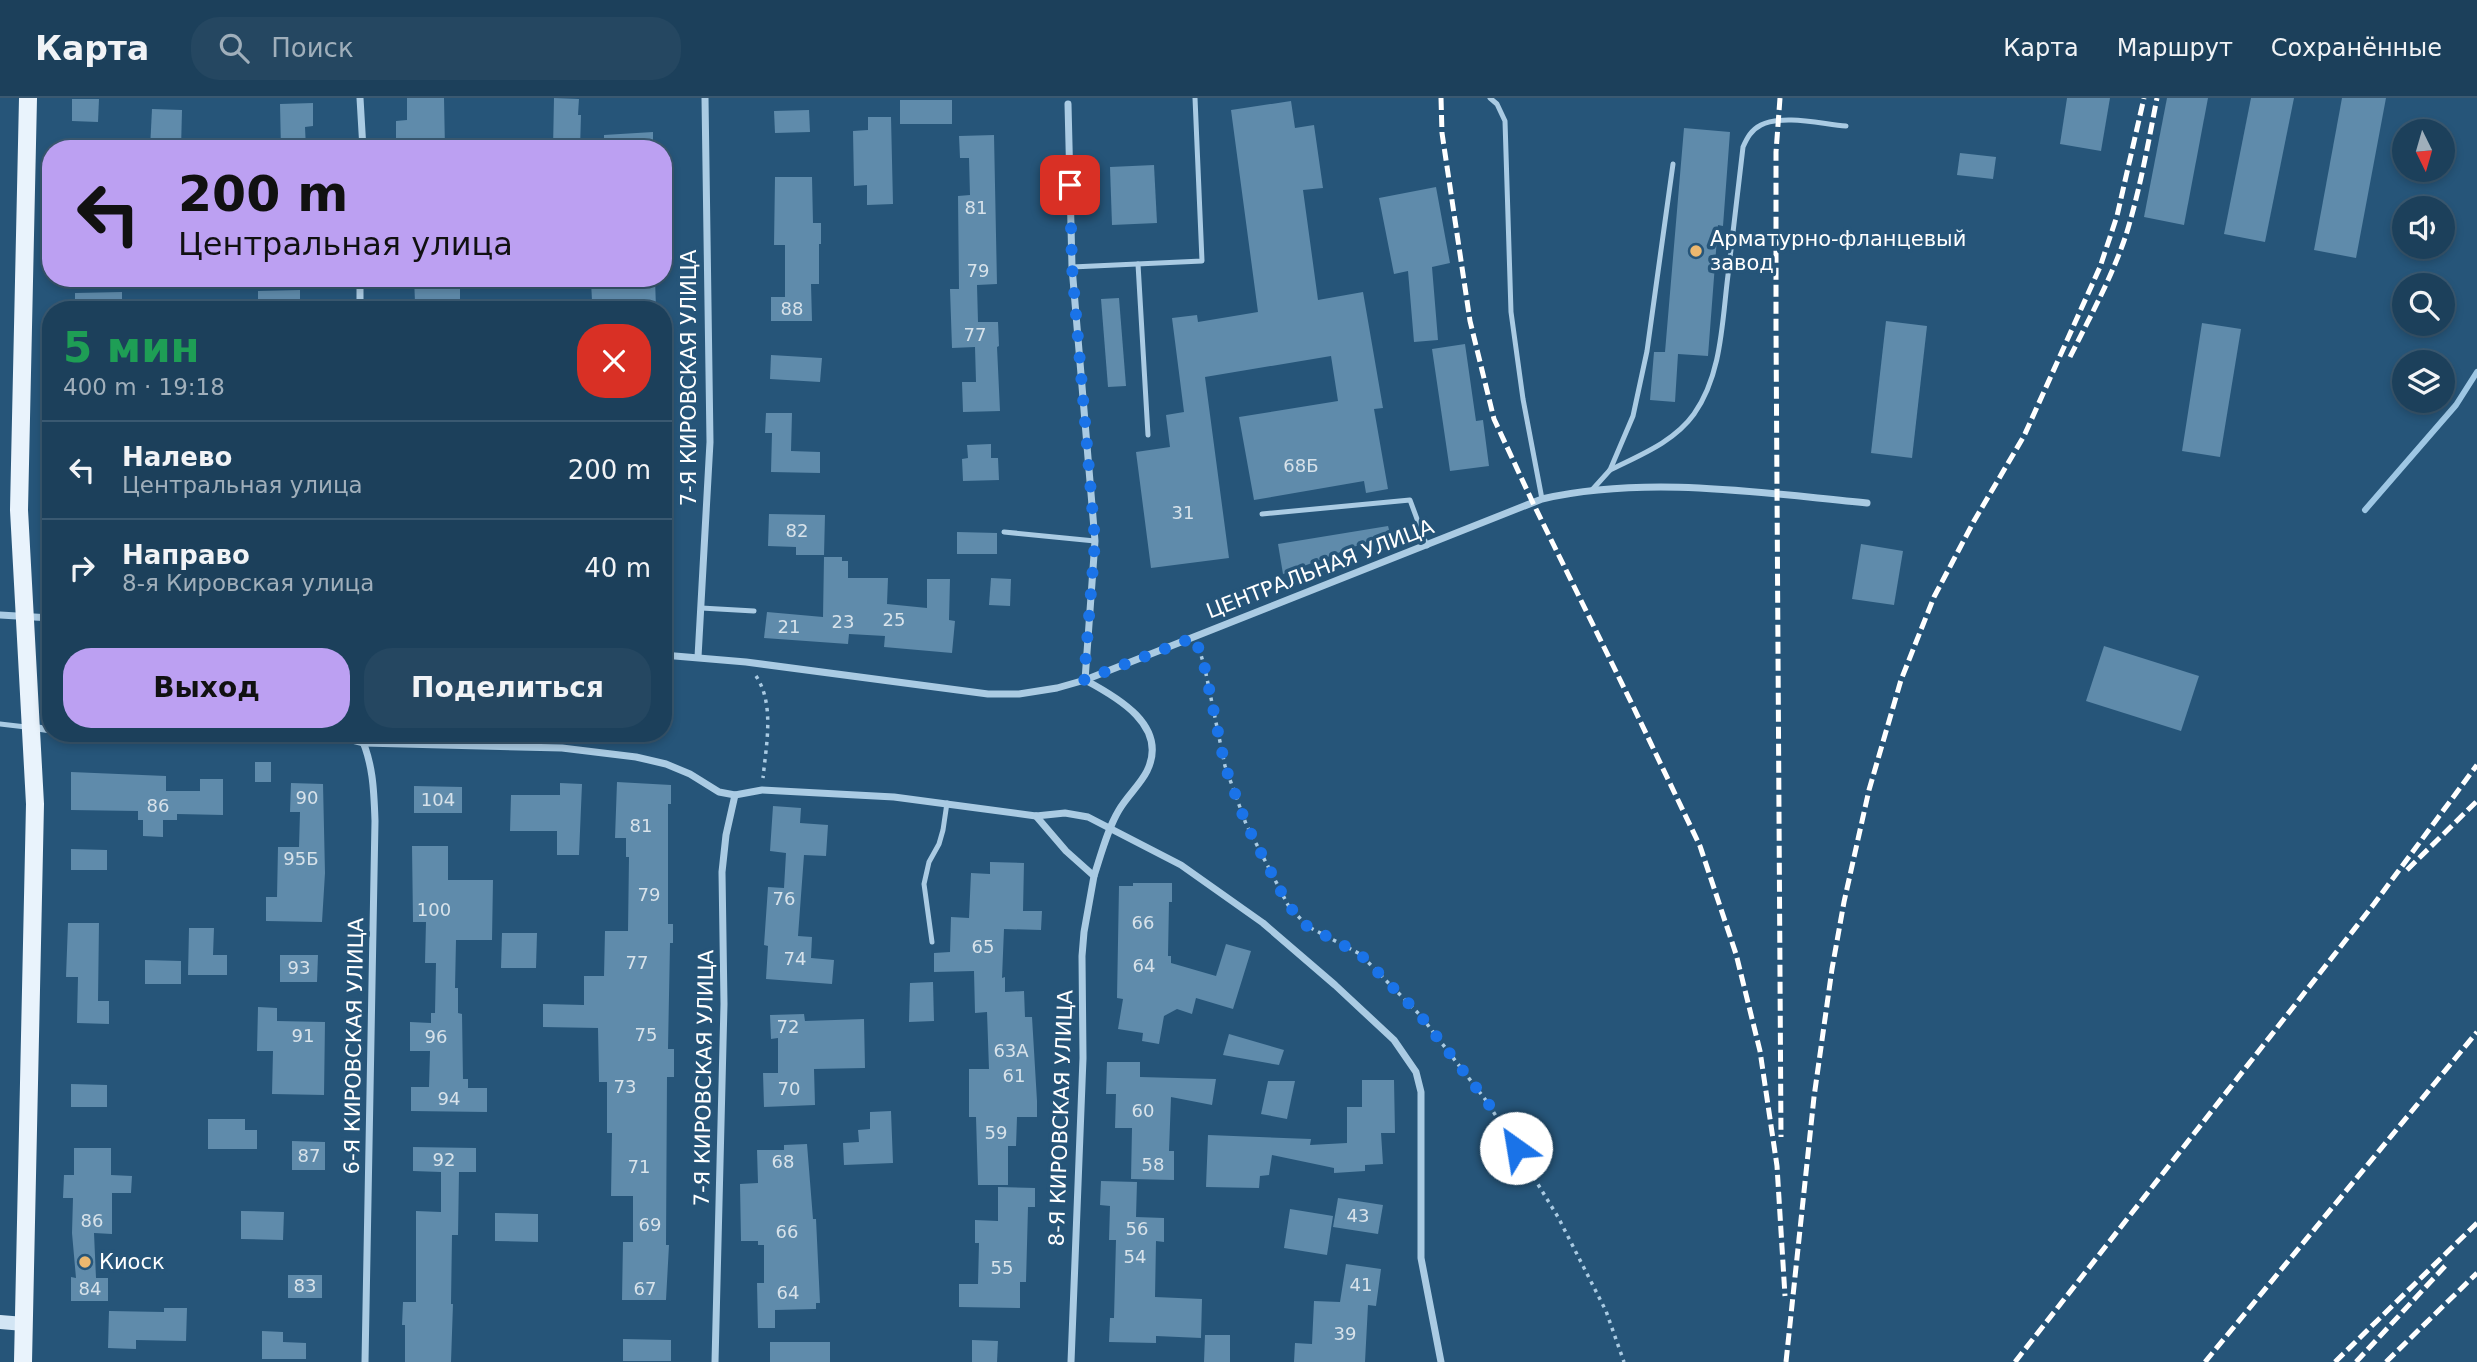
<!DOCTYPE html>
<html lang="ru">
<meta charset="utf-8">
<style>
:root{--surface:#1c405b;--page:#254761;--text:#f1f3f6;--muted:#a0afbb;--line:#3a5971;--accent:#bca0f2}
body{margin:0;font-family:"DejaVu Sans",sans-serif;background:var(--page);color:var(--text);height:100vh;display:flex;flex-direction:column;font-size:26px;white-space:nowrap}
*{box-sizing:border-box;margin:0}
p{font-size:23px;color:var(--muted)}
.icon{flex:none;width:38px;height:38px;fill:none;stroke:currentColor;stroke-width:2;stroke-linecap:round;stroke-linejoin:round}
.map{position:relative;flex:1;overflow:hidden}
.drawer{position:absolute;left:42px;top:203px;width:630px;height:441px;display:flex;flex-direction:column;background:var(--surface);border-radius:28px;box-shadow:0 4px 10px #0003,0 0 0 2px var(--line)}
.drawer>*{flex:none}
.top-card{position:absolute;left:42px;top:42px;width:630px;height:147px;border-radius:28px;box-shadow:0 4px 10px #0003,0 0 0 2px var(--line);background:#bca0f2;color:#111;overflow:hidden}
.needle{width:46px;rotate:175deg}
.tools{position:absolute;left:2392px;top:21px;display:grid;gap:14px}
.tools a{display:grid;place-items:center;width:63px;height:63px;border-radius:50%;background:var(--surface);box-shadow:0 4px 10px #0003,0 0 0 2px var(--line);font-size:35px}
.pin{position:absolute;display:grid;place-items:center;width:60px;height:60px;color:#fff;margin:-30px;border-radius:14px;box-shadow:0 4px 10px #0006}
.me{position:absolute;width:77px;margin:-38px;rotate:328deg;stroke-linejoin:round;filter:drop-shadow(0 0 5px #0008)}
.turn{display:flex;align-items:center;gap:24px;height:147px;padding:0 21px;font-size:32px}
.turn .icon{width:91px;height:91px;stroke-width:2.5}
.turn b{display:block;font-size:49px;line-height:60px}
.round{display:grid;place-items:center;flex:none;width:74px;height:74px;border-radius:28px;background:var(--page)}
.head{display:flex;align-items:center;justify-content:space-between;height:119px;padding:0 21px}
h1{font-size:42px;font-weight:600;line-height:52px;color:#1e9e55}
.button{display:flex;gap:14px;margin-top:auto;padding:14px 21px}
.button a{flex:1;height:80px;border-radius:28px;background:var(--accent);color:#111;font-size:28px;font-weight:600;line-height:80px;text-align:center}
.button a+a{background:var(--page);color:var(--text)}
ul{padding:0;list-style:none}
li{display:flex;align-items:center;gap:21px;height:98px;padding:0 21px;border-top:2px solid var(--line)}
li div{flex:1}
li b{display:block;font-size:26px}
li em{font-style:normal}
header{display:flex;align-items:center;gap:42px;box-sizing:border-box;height:98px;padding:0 35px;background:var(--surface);border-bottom:2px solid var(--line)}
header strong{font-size:33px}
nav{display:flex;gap:38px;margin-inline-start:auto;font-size:24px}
.search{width:490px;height:63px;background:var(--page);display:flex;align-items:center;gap:18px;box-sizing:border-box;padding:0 24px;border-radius:28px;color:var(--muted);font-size:26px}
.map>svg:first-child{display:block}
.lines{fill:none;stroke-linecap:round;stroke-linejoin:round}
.stream{stroke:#9ec7e4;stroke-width:6}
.building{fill:#5f8bab}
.path{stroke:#aacbe3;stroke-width:3.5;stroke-dasharray:3.5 5;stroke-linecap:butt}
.lane{stroke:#aacbe3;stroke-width:5}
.street{stroke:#aacbe3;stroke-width:7}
.secondary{stroke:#d2e5f4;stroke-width:14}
.primary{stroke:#e9f3fc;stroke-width:18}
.rail{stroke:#fff;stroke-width:5;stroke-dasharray:12 5;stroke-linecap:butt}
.route{stroke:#1a73e8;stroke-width:12;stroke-dasharray:0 21.6}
.poi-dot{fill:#ecb86f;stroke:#265579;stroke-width:2.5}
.labels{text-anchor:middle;stroke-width:7;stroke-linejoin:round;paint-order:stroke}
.number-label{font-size:18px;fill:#d7e2ea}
.poi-label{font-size:21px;fill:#fff;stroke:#265579;text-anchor:start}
.street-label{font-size:21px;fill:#fff;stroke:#265579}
</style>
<header>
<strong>Карта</strong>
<div class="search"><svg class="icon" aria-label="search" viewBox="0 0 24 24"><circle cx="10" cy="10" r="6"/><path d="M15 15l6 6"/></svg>Поиск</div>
<nav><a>Карта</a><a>Маршрут</a><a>Сохранённые</a></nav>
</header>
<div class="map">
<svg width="2477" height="1264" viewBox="0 0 2477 1264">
<rect width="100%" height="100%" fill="#265579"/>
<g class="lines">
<!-- stream -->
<polyline class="stream" points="2365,412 2456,307 2477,274"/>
</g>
<!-- building -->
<g class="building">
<polygon points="407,0 444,0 445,51 413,51 412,40 396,41 396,23 407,22"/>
<polygon points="554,0 579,1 578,17 581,17 580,51 553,51"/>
<polygon points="2067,0 2110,0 2101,53 2060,46"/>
<polygon points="2167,0 2208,0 2184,127 2144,119"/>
<polygon points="2251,0 2294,0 2265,144 2224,136"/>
<polygon points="2342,0 2386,0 2356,160 2314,152"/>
<polygon points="72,1 99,1 98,24 72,23"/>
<rect x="900" y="2" width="52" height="24"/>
<polygon points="1291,3 1295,30 1314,27 1323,90 1303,92 1318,202 1363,194 1383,310 1374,311 1388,391 1366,395 1364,383 1254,402 1239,319 1338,303 1331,258 1205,279 1229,460 1151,470 1136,354 1170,349 1166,317 1184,314 1172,220 1197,217 1198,224 1258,214 1231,12"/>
<polygon points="313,5 313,28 305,29 306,51 281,51 280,6"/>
<polygon points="152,11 182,12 181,51 150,51"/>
<polygon points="809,12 810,34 775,35 774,13"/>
<polygon points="868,19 891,19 893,106 867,107 867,87 854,88 853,33 868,32"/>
<polygon points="1684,30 1730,34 1723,128 1718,127 1708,258 1678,256 1675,304 1650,302 1654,254 1665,254"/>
<polygon points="653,34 653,51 604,51 604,37"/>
<polygon points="994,37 997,186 977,187 978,224 998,224 999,248 997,249 1000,313 963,314 962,284 976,284 975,249 952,250 950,191 959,191 958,98 970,97 969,60 960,60 959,38"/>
<polygon points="1960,55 1996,59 1993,81 1957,77"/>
<polygon points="1154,67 1157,125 1112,127 1110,69"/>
<polygon points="775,79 812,79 813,125 821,125 821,146 819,146 819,186 811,186 812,223 771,223 771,199 785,199 785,147 774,147"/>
<polygon points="1436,89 1450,165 1432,169 1438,242 1414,244 1408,173 1394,176 1379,100"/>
<polygon points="414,180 460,180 460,202 415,204"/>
<polygon points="655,181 656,210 629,211 629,206 612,206 612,202 592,203 591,183"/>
<polygon points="300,192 300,212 258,212 258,193"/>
<polygon points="122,194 122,212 75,212 75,195"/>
<polygon points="1119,200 1126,288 1108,289 1101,201"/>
<polygon points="1886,223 1927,228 1912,360 1871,355"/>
<polygon points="2202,225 2241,231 2220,359 2182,353"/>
<polygon points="1465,246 1476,323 1483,322 1489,368 1450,373 1432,251"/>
<polygon points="771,257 822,260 820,284 770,281"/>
<polygon points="766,315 792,315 791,353 820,354 820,375 771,374 772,335 765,335"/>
<polygon points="991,346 991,360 998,360 999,382 963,383 962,361 968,360 967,347"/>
<polygon points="769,416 825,417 824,457 796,457 796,449 768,448"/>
<polygon points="1388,428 1390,435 1283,476 1278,446"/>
<polygon points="957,434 997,435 997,456 957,456"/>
<polygon points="1861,446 1903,453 1894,507 1852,501"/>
<polygon points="824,459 842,459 842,463 848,463 848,480 888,480 887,506 927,510 927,481 950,481 949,522 955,523 952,555 884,549 885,538 849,536 848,546 764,540 767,514 823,519"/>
<polygon points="991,480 1011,481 1010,508 989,507"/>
<polygon points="2104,548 2199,578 2181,633 2086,603"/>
<rect x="255" y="664" width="16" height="20"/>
<polygon points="71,674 166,678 166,693 200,693 200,681 223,681 223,717 177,716 177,722 163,722 163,739 143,738 143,722 138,722 138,713 71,712"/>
<polygon points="617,684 671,687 671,706 668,706 668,826 673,826 673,845 670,845 668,951 674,951 674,979 667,979 666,1147 669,1147 666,1202 622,1202 623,1144 633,1144 633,1098 611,1098 612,1035 607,1035 607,984 599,984 598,930 543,929 543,906 584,907 584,878 604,878 605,833 628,833 629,759 626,759 626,740 615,740"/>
<polygon points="291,685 323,686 325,775 322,824 266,823 266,799 277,799 278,749 299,749 300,714 290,714"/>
<polygon points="560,685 582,686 579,757 557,757 557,733 510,733 511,697 560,697"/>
<polygon points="414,688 462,689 462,715 414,715"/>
<polygon points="773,708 801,710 800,725 828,727 826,758 804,757 798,838 812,839 811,860 834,862 832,886 766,881 768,848 764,847 768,789 784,790 786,755 770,753"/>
<polygon points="412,748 448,748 448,782 493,782 492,842 456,842 455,890 458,890 458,915 462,916 463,981 468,981 468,990 487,990 487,1014 411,1013 411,989 429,989 430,953 410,953 410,924 431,925 431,915 435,915 436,865 425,865 426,824 413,824"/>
<polygon points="71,751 107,752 107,772 71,772"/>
<polygon points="990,764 1024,765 1023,813 1042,813 1041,832 1004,831 1002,880 1005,879 1005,894 1024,893 1025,919 1032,919 1037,1003 1037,1019 1017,1019 1016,1048 1008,1048 1008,1087 978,1087 976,1019 969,1019 969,971 989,971 987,914 975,915 974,873 934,874 934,855 950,854 951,819 969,820 971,775 990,776"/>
<polygon points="1133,785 1172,785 1172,804 1169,804 1168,858 1171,858 1171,865 1216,878 1226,846 1251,853 1233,911 1196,900 1192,916 1177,911 1164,918 1159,946 1142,943 1143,935 1118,931 1123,901 1117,900 1119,788 1133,788"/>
<polygon points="68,825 99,825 98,903 109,903 109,926 77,925 78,879 66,879"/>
<polygon points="189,830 214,830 213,857 227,857 227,877 188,877"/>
<polygon points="502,835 537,835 536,870 501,870"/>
<polygon points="280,857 318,857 317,884 280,884"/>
<polygon points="145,862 181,863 181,886 145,886"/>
<polygon points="933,884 934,923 909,924 910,885"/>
<polygon points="258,909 277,910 277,923 325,924 324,997 272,996 273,953 257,953"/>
<polygon points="804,916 805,923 864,921 865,970 814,971 815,1007 764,1009 763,975 778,975 778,940 771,941 770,917"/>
<polygon points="1229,936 1284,952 1279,967 1223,957"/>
<polygon points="1107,964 1140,964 1140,979 1216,981 1212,1007 1171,999 1169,1053 1174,1053 1174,1082 1131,1081 1132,1030 1115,1030 1116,996 1106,996"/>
<polygon points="1362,982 1394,982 1395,1035 1381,1035 1383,1066 1365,1067 1365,1073 1334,1075 1334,1070 1272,1057 1269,1077 1260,1078 1259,1090 1206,1089 1208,1037 1311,1041 1310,1047 1347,1045 1347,1009 1362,1009"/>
<polygon points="1268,983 1295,983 1287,1021 1261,1016"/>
<polygon points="71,986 107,987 107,1009 71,1009"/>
<polygon points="891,1013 893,1065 844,1067 843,1045 859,1044 858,1032 870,1031 870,1014"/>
<polygon points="208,1021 245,1021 245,1032 257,1032 257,1051 208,1051"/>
<polygon points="292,1043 325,1044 325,1072 292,1072"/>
<polygon points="807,1046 813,1121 816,1121 820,1205 816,1205 816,1211 775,1212 775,1230 758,1230 757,1185 764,1185 764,1147 758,1147 758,1143 741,1143 740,1086 758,1085 757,1052 784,1052 784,1047"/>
<polygon points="413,1049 476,1050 476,1074 459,1074 458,1137 452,1137 451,1206 453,1206 451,1264 405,1264 405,1227 402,1227 403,1204 416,1204 416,1113 441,1114 441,1074 413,1073"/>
<polygon points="74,1050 111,1050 111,1077 132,1078 131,1095 112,1095 112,1136 94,1135 96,1180 108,1180 108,1203 71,1203 71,1179 76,1180 72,1135 73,1100 63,1100 64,1077 74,1077"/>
<polygon points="1101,1083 1137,1084 1136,1119 1164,1120 1164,1144 1156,1143 1155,1199 1202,1201 1201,1240 1156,1238 1156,1245 1109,1244 1110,1220 1114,1220 1116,1142 1109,1142 1110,1108 1100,1107"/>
<polygon points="998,1089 1035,1090 1035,1109 1028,1109 1026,1184 1020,1184 1020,1210 959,1209 959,1186 978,1186 979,1145 975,1145 975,1122 998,1123"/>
<polygon points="1338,1100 1383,1107 1378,1136 1333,1129"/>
<polygon points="1290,1111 1333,1118 1327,1157 1284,1150"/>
<polygon points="241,1113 284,1114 283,1142 241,1141"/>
<polygon points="495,1115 538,1116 538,1144 495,1143"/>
<polygon points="1346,1166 1381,1171 1376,1208 1368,1207 1365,1264 1294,1264 1295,1245 1312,1246 1314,1203 1340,1204"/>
<rect x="288" y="1177" width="34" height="23"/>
<polygon points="164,1210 187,1210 186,1243 136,1242 136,1251 108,1250 109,1213 164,1214"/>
<polygon points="262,1233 283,1234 283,1244 306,1245 306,1261 262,1261"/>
<polygon points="1205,1237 1230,1237 1230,1264 1204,1264"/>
<polygon points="623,1241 671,1242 671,1263 623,1263"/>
<polygon points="972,1242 998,1243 997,1264 972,1264"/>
<rect x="770" y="1244" width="60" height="20"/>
</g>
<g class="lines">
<!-- path -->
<g class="path">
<polyline points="1199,550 1205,571 1225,668 1246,726 1288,807 1307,828 1360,856 1420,917 1488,1005 1558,1119 1606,1213 1624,1264"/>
<path d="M756 578C775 606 766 648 763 680"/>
</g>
<!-- lane -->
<g class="lane">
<polyline points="1490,0 1497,6 1505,23 1511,214 1523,301 1542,401"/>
<polyline points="1138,166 1148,337"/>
<polyline points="1072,169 1202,163 1195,0"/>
<path d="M1610 372C1640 357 1674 344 1694 316 1722 276 1722 224 1728 177 1733 134 1738 91 1743 49 1747 40 1751 32 1761 27 1784 16 1821 26 1846 28"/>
<polyline points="1592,392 1610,372 1633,318 1647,253 1673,66"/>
<polyline points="1262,416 1410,402 1427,448"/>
<polyline points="1004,434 1095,443"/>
<polyline points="701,510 754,513"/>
<polyline points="0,626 26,629"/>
<polyline points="932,844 924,786 929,764 939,746 943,732 947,705"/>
</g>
<!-- street -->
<g class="street">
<polyline points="360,0 363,51"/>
<path d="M1068 6 1072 169 1095 443 1085 582C1117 599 1169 628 1147 673 1140 687 1127 698 1119 712 1107 732 1101 757 1094 778"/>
<polyline points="360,212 360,180"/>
<polyline points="0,517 51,520"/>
<path d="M663 557 746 564 988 596H1019L1057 590 1085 582 1542 401C1648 377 1760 395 1867 405"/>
<polyline points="698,559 710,344 705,0"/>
<polyline points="31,629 51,632"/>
<polyline points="325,635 364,645 562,650 636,659 666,666 690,676 719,694 735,697 762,692 894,699 1036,718 1065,715 1088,719 1181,767 1263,825 1335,887 1394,942 1416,974 1421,994 1421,1160 1441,1264"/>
<path d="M359 635C373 663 374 692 375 723L365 1264"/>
<polyline points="1036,718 1066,753 1094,778 1084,834 1082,858 1083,960 1071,1264"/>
<polyline points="715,1264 724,906 722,774 726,737 735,697"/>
</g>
<!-- secondary -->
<polyline class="secondary" points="0,1224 24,1226"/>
<!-- primary -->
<polyline class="primary" points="23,1264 35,706 19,412 28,0"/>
<!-- rail -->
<g class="rail">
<polyline points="1441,0 1442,35 1470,223 1494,321 1533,405 1631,604 1700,748 1736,856 1760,953 1777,1068 1785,1198"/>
<polyline points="1780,0 1776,54 1776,230 1781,1039"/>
<path d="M2070 259C2090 219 2112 179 2126 137 2140 92 2148 46 2157 0"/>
<polyline points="2407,772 2477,703"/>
<polyline points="1786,1264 1814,999 1832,871 1844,804 1869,692 1901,582 1934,499 1974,423 2024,338 2100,169 2117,118 2144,0"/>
<polyline points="2015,1264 2374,806 2477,667"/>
<polyline points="2205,1264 2477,934"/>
<polyline points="2335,1264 2477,1125"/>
<polyline points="2356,1264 2447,1166"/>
<polyline points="2386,1264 2477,1175"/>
</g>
</g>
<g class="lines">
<!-- route -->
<polyline class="route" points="1070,87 1072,169 1095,443 1084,582 1195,539 1205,571 1225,668 1246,726 1288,807 1307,828 1360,856 1420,917 1488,1005 1516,1050"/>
</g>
<!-- markers -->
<g class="poi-dot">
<circle cx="1696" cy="153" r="7"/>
<circle cx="85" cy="1164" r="7"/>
</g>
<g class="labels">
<!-- number labels -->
<g class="number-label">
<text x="976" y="116">81</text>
<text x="978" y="179">79</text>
<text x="792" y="217">88</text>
<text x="975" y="243">77</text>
<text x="1301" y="374">68Б</text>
<text x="1183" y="421">31</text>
<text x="797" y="439">82</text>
<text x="894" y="528">25</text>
<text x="843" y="530">23</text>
<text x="789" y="535">21</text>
<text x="307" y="706">90</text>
<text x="438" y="708">104</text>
<text x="158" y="714">86</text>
<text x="641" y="734">81</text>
<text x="301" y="767">95Б</text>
<text x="649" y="803">79</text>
<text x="784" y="807">76</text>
<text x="434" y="818">100</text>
<text x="1143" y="831">66</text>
<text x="983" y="855">65</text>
<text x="795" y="867">74</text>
<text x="637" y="871">77</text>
<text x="1144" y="874">64</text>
<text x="299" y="876">93</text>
<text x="788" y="935">72</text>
<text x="646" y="943">75</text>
<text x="303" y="944">91</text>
<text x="436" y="945">96</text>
<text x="1011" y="959">63А</text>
<text x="1014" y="984">61</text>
<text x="625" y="995">73</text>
<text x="789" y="997">70</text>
<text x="449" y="1007">94</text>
<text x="1143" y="1019">60</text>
<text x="996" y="1041">59</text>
<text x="309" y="1064">87</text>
<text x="444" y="1068">92</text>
<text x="783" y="1070">68</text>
<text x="1153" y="1073">58</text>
<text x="639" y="1075">71</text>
<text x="1358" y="1124">43</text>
<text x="92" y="1129">86</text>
<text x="650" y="1133">69</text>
<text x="1137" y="1137">56</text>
<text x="787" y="1140">66</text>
<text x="1135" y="1165">54</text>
<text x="1002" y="1176">55</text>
<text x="1361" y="1193">41</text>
<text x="305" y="1194">83</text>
<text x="90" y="1197">84</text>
<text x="645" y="1197">67</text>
<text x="788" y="1201">64</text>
<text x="1345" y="1242">39</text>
</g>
<!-- poi labels -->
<g class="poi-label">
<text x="1710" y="148">Арматурно-фланцевый<tspan x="1710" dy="24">завод</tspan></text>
<text x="99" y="1171">Киоск</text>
</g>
<!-- street labels -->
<g class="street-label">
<text transform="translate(689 280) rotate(-90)" y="7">7-Я КИРОВСКАЯ УЛИЦА</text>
<text transform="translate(1320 471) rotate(-21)" y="7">ЦЕНТРАЛЬНАЯ УЛИЦА</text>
<text transform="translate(354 948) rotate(-89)" y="7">6-Я КИРОВСКАЯ УЛИЦА</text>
<text transform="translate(704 980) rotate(-89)" y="7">7-Я КИРОВСКАЯ УЛИЦА</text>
<text transform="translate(1061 1020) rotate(-88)" y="7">8-Я КИРОВСКАЯ УЛИЦА</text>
</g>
</g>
</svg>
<div class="tools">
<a><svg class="needle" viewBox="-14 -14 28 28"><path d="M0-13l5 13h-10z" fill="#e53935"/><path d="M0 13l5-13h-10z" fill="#a0afbb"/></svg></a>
<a><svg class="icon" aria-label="sound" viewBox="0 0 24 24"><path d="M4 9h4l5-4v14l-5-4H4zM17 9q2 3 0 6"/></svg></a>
<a><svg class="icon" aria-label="search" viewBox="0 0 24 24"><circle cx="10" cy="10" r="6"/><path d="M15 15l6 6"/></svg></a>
<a><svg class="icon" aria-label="layers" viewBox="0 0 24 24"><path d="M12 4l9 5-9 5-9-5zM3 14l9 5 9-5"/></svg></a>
</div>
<div class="pin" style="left:1070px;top:87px;background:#d93025"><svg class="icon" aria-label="arrive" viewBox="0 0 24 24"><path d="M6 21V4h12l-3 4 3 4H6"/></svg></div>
<svg class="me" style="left:1516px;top:1050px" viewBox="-20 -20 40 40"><circle r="19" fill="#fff"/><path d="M0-13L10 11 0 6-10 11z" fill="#1a73e8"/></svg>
<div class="top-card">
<div class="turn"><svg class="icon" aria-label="left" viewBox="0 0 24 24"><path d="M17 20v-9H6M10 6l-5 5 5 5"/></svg><div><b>200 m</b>Центральная улица</div></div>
</div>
<section class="drawer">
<div class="head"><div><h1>5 мин</h1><p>400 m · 19:18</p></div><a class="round" style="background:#d93025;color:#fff"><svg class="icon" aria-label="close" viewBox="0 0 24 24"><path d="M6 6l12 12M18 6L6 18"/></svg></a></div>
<ul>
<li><svg class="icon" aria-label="left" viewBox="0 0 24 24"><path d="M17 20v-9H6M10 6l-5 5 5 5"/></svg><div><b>Налево</b><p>Центральная улица</p></div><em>200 m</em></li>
<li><svg class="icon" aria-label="right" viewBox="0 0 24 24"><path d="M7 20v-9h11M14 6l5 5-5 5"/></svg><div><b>Направо</b><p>8-я Кировская улица</p></div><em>40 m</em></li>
</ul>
<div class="button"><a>Выход</a><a>Поделиться</a></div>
</section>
</div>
